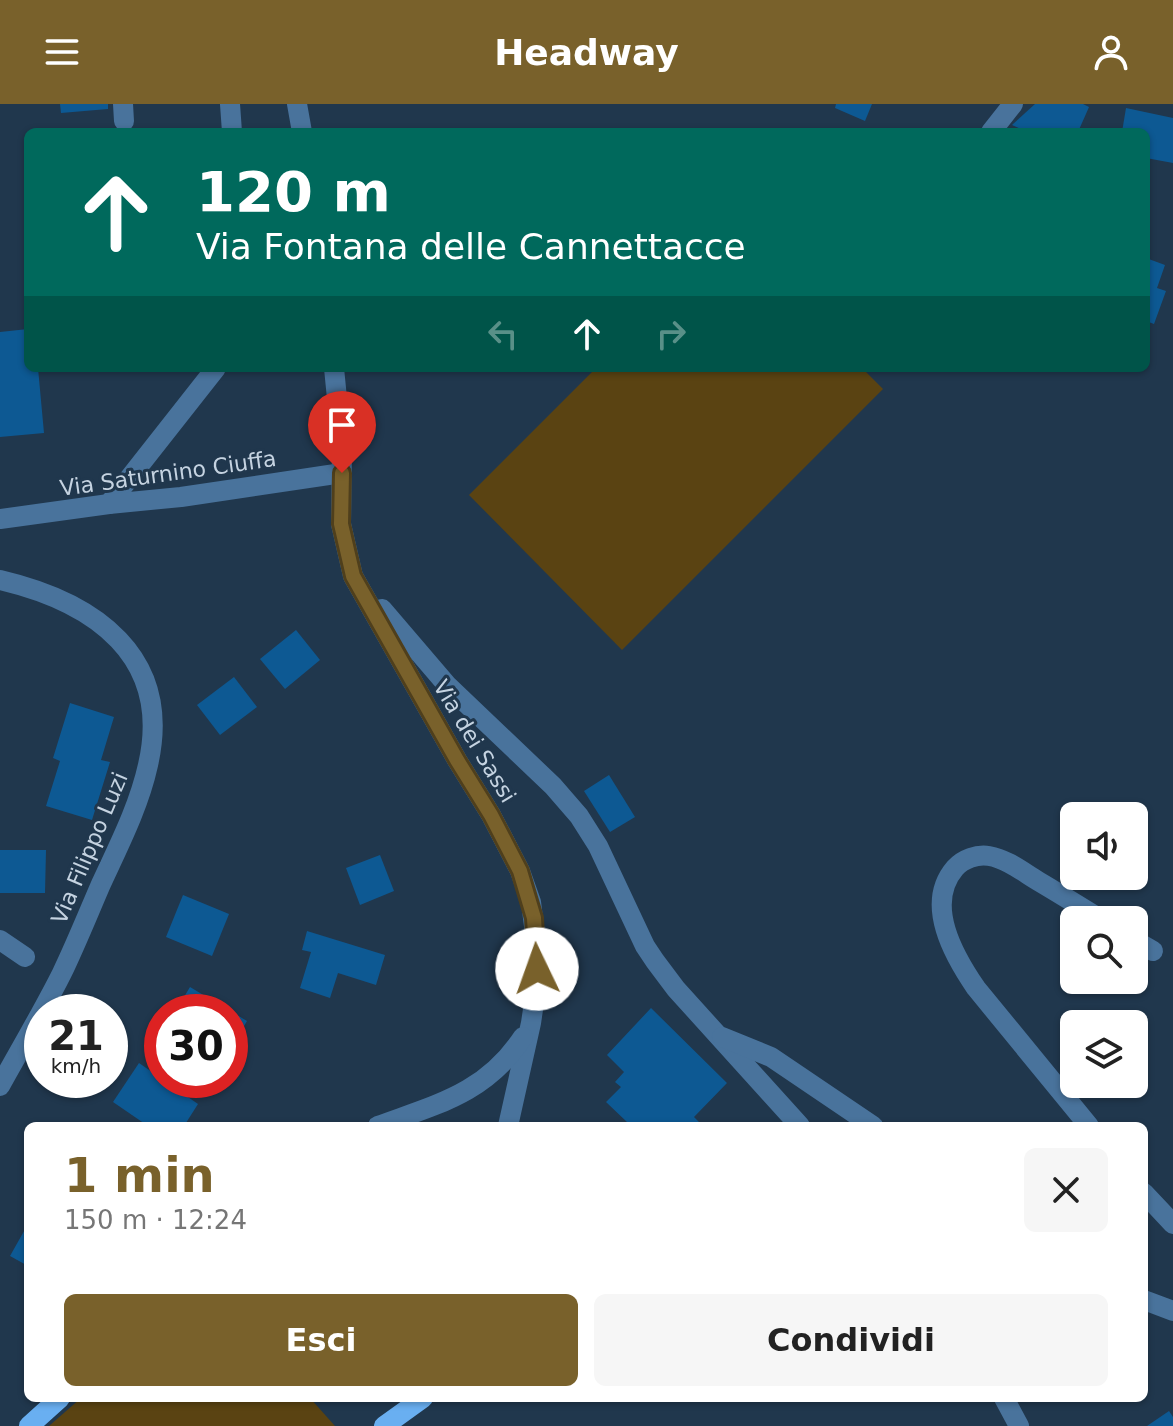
<!DOCTYPE html>
<html lang="it">
<meta charset="utf-8">
<style>
:root{--surface:#fff;--page:#f6f6f6;--text:#222;--muted:#767676;--accent:#79612b}
body{margin:0;font-family:"DejaVu Sans",sans-serif;background:var(--page);color:var(--text);height:100vh;display:flex;flex-direction:column;font-size:30px;white-space:nowrap}
*{box-sizing:border-box;margin:0}
p{font-size:26px;color:var(--muted)}
.icon{flex:none;width:44px;height:44px;fill:none;stroke:currentColor;stroke-width:2;stroke-linecap:round;stroke-linejoin:round}
.map{position:relative;flex:1;overflow:hidden}
.side{position:absolute;left:24px;top:1018px;width:1124px;height:280px;display:flex;flex-direction:column;background:var(--surface);border-radius:12px;box-shadow:0 2px 6px #0004}
.side>*{flex:none}
.guide{position:absolute;left:24px;top:24px;width:1126px;height:244px;border-radius:12px;box-shadow:0 2px 6px #0004;background:#00695c;color:#fff;overflow:hidden}
.buttons{position:absolute;left:1060px;top:698px;display:grid;gap:16px}
.buttons a{display:grid;place-items:center;width:88px;height:88px;border-radius:12px;background:var(--surface);box-shadow:0 2px 6px #0004;font-size:40px}
.speed{position:absolute;left:24px;top:890px;display:flex;gap:16px;font-size:40px;font-weight:700;text-align:center}
.speed>*{display:grid;place-content:center;width:104px;height:104px;border-radius:50%;background:var(--surface);box-shadow:0 2px 6px #0004;line-height:1}
.speed small{font-size:20px;font-weight:400}
.speed .limit{border:12px solid #d22;background:#fff;color:#111}
.pin{position:absolute;display:grid;place-items:center;width:68px;height:68px;color:#fff;margin:-82px -34px;border-radius:50% 50% 50% 0;rotate:-45deg;box-shadow:0 0 8px #0007}
.pin .icon{rotate:45deg}
.me{position:absolute;width:88px;margin:-44px;rotate:357deg;stroke-linejoin:round;filter:drop-shadow(0 0 6px #0008)}
.turn{display:flex;align-items:center;gap:28px;height:168px;padding:0 40px;font-size:36px}
.turn .icon{width:104px;height:104px;stroke-width:2.5}
.turn b{display:block;font-size:56px;line-height:68px}
.lanes{display:flex;align-items:center;height:76px;padding:0 40px;background:#0003;justify-content:center;gap:40px;direction:ltr}
.lanes .off{opacity:.35}
.round{display:grid;place-items:center;flex:none;width:84px;height:84px;border-radius:12px;background:var(--page)}
.head{display:flex;align-items:center;justify-content:space-between;height:136px;padding:0 40px}
h1{font-size:48px;font-weight:600;line-height:60px;color:var(--accent)}
.cta{display:flex;gap:16px;margin-top:auto;padding:16px 40px}
.cta a{flex:1;height:92px;border-radius:12px;background:var(--accent);color:#fff;font-size:32px;font-weight:600;line-height:92px;text-align:center}
.cta a+a{background:var(--page);color:var(--text)}
header{display:flex;justify-content:space-between;align-items:center;height:104px;padding:0 40px;background:var(--accent);color:#fff;font-size:36px;font-weight:600}
.map>svg:first-child{display:block}
.green{fill:#5a4312}
.building{fill:#0d5993}
.lines{fill:none;stroke-linecap:round;stroke-linejoin:round}
.minor{stroke:#49739c;stroke-width:20}
.major{stroke:#69aff1;stroke-width:20}
.route-casing{stroke:#4f3f1c;stroke-width:20}
.route{stroke:#79612b;stroke-width:14}
.labels{text-anchor:middle;stroke-width:6;stroke-linejoin:round;paint-order:stroke}
.street-label{font-size:22px;fill:#c5d3e1;stroke:#20374d}
</style>
<header><svg class="icon" aria-label="menu" viewBox="0 0 24 24"><path d="M4 6h16M4 12h16M4 18h16"/></svg>Headway<svg class="icon" aria-label="person" viewBox="0 0 24 24"><circle cx="12" cy="8" r="4"/><path d="M4 21q1-7 8-7t8 7"/></svg></header>
<div class="map">
<svg width="1173" height="1322" viewBox="0 0 1173 1322">
<rect width="100%" height="100%" fill="#20374d"/>
<!-- green -->
<g class="green">
<polygon points="596,264 862,264 883,285 622,546 469,391"/>
<polygon points="81,1294 310,1294 335,1322 49,1322"/>
</g>
<!-- building -->
<g class="building">
<polygon points="60,0 108,0 108,5 61,9"/>
<polygon points="836,0 872,0 865,17 835,4"/>
<polygon points="1035,0 1083,0 1089,3 1078,28 1027,28 1012,21"/>
<polygon points="1126,4 1173,14 1173,59 1146,54 1146,28 1122,28"/>
<polygon points="1146,154 1165,161 1157,184 1166,187 1154,220 1146,217"/>
<polygon points="28,225 28,264 38,264 44,329 0,333 0,228"/>
<polygon points="296,526 320,556 285,585 260,555"/>
<polygon points="234,573 257,603 220,631 197,601"/>
<polygon points="70,599 114,613 101,656 110,658 92,716 46,702 60,657 53,654"/>
<polygon points="609,671 635,713 610,728 584,687"/>
<polygon points="0,746 46,746 45,789 0,789"/>
<polygon points="380,751 394,787 360,801 346,764"/>
<polygon points="183,791 229,810 212,852 166,833"/>
<polygon points="307,827 385,851 376,881 338,869 330,894 300,884 311,848 302,846"/>
<polygon points="190,883 247,917 230,946 230,908 175,908"/>
<polygon points="651,904 727,979 694,1013 703,1022 623,1022 627,1018 606,998 621,983 615,978 624,968 607,951"/>
<polygon points="139,959 198,1000 184,1022 148,1022 113,998"/>
<polygon points="28,1120 28,1162 10,1152"/>
<polygon points="1169,1307 1173,1313 1173,1322 1147,1322"/>
</g>
<g class="lines">
<!-- minor -->
<g class="minor">
<polyline points="123,0 124,17"/>
<polyline points="230,0 232,28"/>
<polyline points="297,0 302,28"/>
<polyline points="991,28 1013,0"/>
<polyline points="334,264 342,345 341,420 353,472 457,656 491,711 520,767 531,798 537,846 536,885 531,919 508,1022"/>
<polyline points="109,400 216,264"/>
<polyline points="0,415 109,400 181,393 342,369"/>
<path d="M0 476C94 498 173 552 148 661 139 702 119 741 101 780 88 810 76 840 62 869 43 907 21 944 0 982"/>
<polyline points="382,505 447,581 553,682 579,712 598,742 645,842 655,857 676,885 800,1022"/>
<polyline points="0,836 25,853"/>
<polyline points="1134,836 1153,847"/>
<polyline points="722,933 771,953 873,1022"/>
<path d="M378 1022C438 1000 486 989 523 933"/>
<path d="M1089 1022 976 884C954 852 924 800 955 764 963 755 977 750 989 752 1007 755 1023 768 1038 777 1060 790 1081 803 1102 816"/>
<polyline points="1144,1089 1173,1120"/>
<polyline points="1144,1196 1173,1207"/>
<polyline points="1004,1294 1019,1322"/>
</g>
<!-- major -->
<g class="major">
<polyline points="29,1322 60,1294"/>
<polyline points="384,1322 423,1294"/>
</g>
</g>
<g class="lines">
<defs>
<polyline id="route" points="342,369 341,420 353,472 457,656 491,711 520,767 534,814 537,865"/>
</defs>
<!-- route casing -->
<use href="#route" class="route-casing"/>
<!-- route -->
<use href="#route" class="route"/>
</g>
<g class="labels">
<!-- street labels -->
<g class="street-label">
<text transform="translate(168 369) rotate(-8)" y="8">Via Saturnino Ciuffa</text>
<text transform="translate(475 637) rotate(59)" y="8">Via dei Sassi</text>
<text transform="translate(89 744) rotate(-67)" y="8">Via Filippo Luzi</text>
</g>
</g>
</svg>
<div class="buttons">
<a><svg class="icon" aria-label="sound" viewBox="0 0 24 24"><path d="M4 9h4l5-4v14l-5-4H4zM17 9q2 3 0 6"/></svg></a>
<a><svg class="icon" aria-label="search" viewBox="0 0 24 24"><circle cx="10" cy="10" r="6"/><path d="M15 15l6 6"/></svg></a>
<a><svg class="icon" aria-label="layers" viewBox="0 0 24 24"><path d="M12 4l9 5-9 5-9-5zM3 14l9 5 9-5"/></svg></a>
</div>
<div class="speed"><div>21<small>km/h</small></div><div class="limit">30</div></div>
<div class="pin" style="left:342px;top:369px;background:#d93025"><svg class="icon" aria-label="arrive" viewBox="0 0 24 24"><path d="M6 21V4h12l-3 4 3 4H6"/></svg></div>
<svg class="me" style="left:537px;top:865px" viewBox="-20 -20 40 40"><circle r="19" fill="#fff"/><path d="M0-13L10 11 0 6-10 11z" fill="#79612b"/></svg>
<div class="guide">
<div class="turn"><svg class="icon" aria-label="ahead" viewBox="0 0 24 24"><path d="M12 20V5M6 11l6-6 6 6"/></svg><div><b>120 m</b>Via Fontana delle Cannettacce</div></div>
<div class="lanes"><svg class="icon off" aria-label="left" viewBox="0 0 24 24"><path d="M17 20v-9H6M10 6l-5 5 5 5"/></svg><svg class="icon" aria-label="ahead" viewBox="0 0 24 24"><path d="M12 20V5M6 11l6-6 6 6"/></svg><svg class="icon off" aria-label="right" viewBox="0 0 24 24"><path d="M7 20v-9h11M14 6l5 5-5 5"/></svg></div>
</div>
<section class="side">
<div class="head"><div><h1>1 min</h1><p>150 m · 12:24</p></div><a class="round"><svg class="icon" aria-label="close" viewBox="0 0 24 24"><path d="M6 6l12 12M18 6L6 18"/></svg></a></div>
<div class="cta"><a>Esci</a><a>Condividi</a></div>
</section>
</div>
